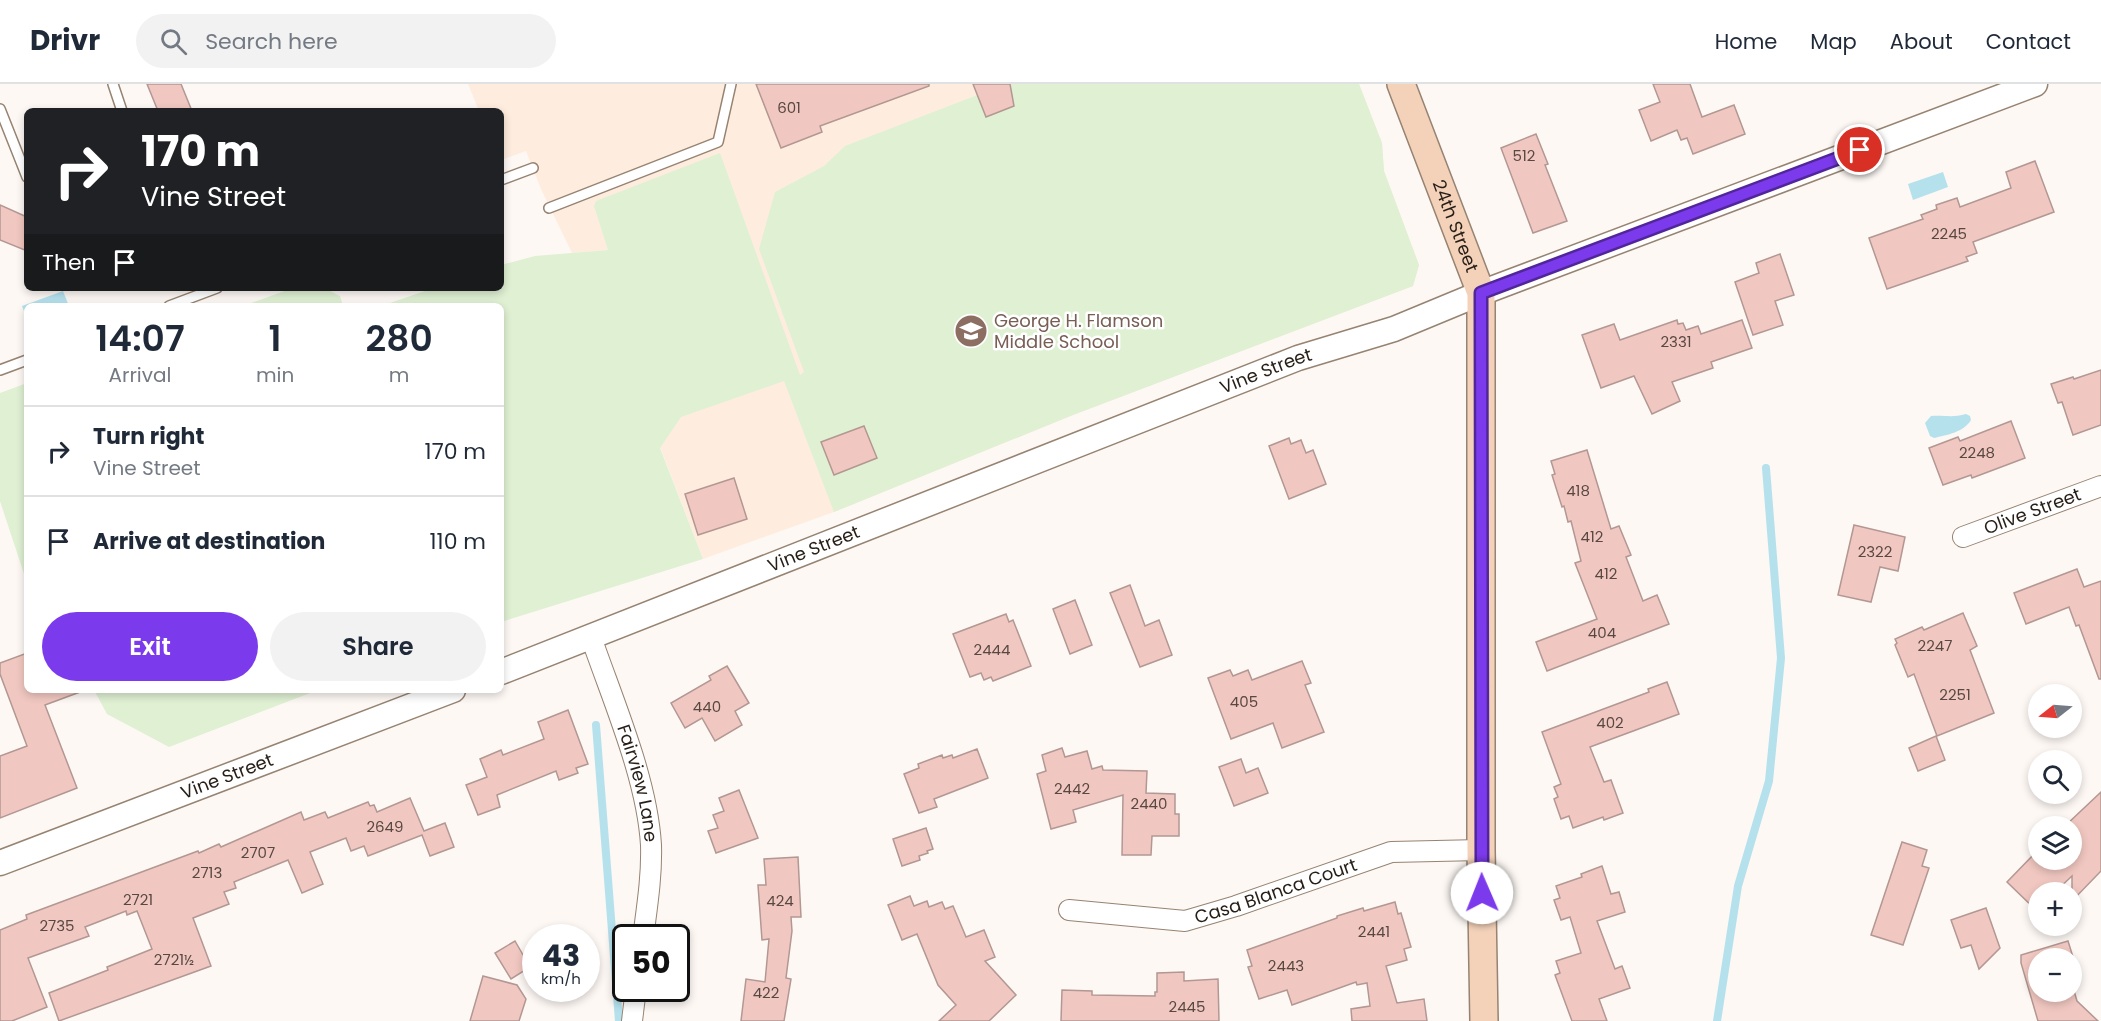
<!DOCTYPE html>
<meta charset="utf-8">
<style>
:root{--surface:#fff;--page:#f2f2f3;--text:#1f2937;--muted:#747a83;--line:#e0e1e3;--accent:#7c3aed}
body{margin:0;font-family:Poppins,sans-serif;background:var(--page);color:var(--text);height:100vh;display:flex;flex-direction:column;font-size:22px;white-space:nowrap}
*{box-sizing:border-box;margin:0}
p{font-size:20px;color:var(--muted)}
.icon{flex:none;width:33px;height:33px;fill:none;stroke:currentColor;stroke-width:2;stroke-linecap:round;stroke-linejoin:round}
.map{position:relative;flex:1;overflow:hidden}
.sheet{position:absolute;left:24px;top:219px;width:480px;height:390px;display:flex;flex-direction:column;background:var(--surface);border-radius:9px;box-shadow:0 3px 9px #0003}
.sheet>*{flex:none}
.hud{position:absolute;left:24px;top:24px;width:480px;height:183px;border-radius:9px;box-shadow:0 3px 9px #0003;background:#202124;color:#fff;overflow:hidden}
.needle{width:39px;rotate:253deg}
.fabs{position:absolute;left:2028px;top:600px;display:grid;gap:12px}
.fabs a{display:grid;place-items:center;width:54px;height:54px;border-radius:50%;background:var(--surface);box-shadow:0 3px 9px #0003;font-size:30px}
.speed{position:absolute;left:522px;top:840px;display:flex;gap:12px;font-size:30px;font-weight:700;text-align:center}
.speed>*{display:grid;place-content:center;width:78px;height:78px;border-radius:50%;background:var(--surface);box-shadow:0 3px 9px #0003;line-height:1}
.speed small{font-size:15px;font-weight:400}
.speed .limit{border:3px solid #111;border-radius:9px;background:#fff;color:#111}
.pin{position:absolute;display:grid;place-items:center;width:51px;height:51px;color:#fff;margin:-26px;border:3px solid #fff;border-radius:50%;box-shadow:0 2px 6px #0007}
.me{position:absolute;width:66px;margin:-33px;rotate:359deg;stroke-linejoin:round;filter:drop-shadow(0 0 4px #0008)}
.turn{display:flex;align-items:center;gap:21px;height:126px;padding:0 18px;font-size:27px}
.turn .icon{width:78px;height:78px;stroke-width:2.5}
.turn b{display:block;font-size:42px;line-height:51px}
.then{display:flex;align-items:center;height:57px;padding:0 18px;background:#0003;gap:12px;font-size:22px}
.eta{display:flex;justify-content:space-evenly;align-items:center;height:102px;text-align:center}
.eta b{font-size:36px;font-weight:600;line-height:42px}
.button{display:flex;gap:12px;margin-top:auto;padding:12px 18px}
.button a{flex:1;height:69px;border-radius:36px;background:var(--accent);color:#fff;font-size:24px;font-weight:600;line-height:69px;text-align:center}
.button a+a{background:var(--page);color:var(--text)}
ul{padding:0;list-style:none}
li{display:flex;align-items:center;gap:18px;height:90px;padding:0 18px;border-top:2px solid var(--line)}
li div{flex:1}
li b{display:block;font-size:22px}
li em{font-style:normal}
header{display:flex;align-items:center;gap:36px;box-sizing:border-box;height:84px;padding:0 30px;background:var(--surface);border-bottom:2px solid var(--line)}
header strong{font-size:28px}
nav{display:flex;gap:33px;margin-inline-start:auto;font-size:21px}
.search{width:420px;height:54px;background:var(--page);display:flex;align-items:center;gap:15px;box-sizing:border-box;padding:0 21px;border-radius:33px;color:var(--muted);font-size:22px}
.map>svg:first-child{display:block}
.built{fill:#feedde}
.green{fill:#dff0d3}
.water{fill:#b5e1ed}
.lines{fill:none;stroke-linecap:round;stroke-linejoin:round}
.stream{stroke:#b5e1ed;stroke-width:8}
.building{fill:#f1c8c1;stroke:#b39792;stroke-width:1.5}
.service-casing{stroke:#968371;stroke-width:12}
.minor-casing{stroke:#968371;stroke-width:22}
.tertiary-casing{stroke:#968371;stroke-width:27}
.secondary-casing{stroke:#968371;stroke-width:30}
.service{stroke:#fff;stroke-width:9}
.minor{stroke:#fff;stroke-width:20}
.tertiary{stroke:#fff;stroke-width:24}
.secondary{stroke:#f4d2ba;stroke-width:27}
.route-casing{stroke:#51269a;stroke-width:15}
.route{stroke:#7c3aed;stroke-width:10}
.labels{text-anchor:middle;stroke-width:5;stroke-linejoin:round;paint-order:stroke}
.number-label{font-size:15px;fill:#594842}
.street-label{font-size:18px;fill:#261e17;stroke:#fff}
.education-label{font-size:18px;fill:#785e54;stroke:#fff;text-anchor:start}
</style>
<header>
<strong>Drivr</strong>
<div class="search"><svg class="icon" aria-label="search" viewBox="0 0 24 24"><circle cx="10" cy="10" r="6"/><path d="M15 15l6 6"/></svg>Search here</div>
<nav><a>Home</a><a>Map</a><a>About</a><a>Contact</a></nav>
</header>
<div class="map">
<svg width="2101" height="937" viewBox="0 0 2101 937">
<rect width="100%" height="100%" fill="#fdf8f4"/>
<!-- built -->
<polygon class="built" points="468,0 1359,0 1382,59 1384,87 1419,181 1413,202 1073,331 834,428 703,475 660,363 609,166 572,169 541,105 526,67 501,76 501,27 479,27"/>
<!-- green -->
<g class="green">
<polygon points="1006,0 1359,0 1382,59 1384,87 1419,181 1413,202 1073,331 834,428 784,297 681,333 660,364 703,475 501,538 501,222 384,221 434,204 501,204 501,181 535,172 608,166 594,122 596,117 720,69 800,291 804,288 759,165 775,108 824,82 845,62"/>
<polygon points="293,204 324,204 340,212 343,222 243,222"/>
<polygon points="27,299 27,499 0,417 0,309"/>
<polygon points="94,606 318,606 169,663 107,630"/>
</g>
<!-- water -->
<g class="water">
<polygon points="1943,88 1948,103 1913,116 1908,100"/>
<polygon points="63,207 69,222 27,222 27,235 22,222"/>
<path d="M1966 330 1970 332 1971 336C1964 348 1947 351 1934 354L1930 352 1925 339 1931 332C1945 331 1952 334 1966 330Z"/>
</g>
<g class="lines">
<!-- stream -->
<g class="stream">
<polyline points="596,641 619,937"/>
<polyline points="1717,937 1738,802 1769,697 1781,574 1766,384"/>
</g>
</g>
<!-- building -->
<g class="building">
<polygon points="147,0 181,0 192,27 158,27"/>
<polygon points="756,0 929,0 929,2 820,42 822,48 781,64"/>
<polygon points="973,0 1010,0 1014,22 986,33"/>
<polygon points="1653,0 1690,0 1702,33 1734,21 1745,50 1693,70 1687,54 1681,56 1677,46 1651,57 1639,26 1660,18"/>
<polygon points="1536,50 1548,80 1545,81 1567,137 1533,149 1501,64"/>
<polygon points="2035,77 2054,128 1973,158 1977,169 1966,173 1968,177 1887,205 1869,154 1923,135 1921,131 1937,125 1936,121 1957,114 1960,123 2011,104 2006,88"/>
<polygon points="0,121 27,133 27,167 0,156"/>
<polygon points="1780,170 1794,211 1775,217 1783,241 1753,251 1735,198 1759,189 1756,179"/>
<polygon points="1677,236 1678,240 1683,239 1686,246 1698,242 1701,250 1742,236 1752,264 1711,278 1713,284 1672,298 1680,317 1652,330 1634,292 1601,304 1582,251 1614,240 1620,256"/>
<polygon points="2101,286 2101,341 2073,351 2062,318 2058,319 2051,300 2073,293 2074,295"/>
<polygon points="2011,337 2025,374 1972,394 1971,391 1943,401 1929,364 1958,353 1960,357"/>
<polygon points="864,342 877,374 834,391 821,358"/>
<polygon points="1289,354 1291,360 1301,356 1306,369 1313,366 1326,400 1289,415 1269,362"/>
<polygon points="1587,366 1611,445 1619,442 1631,471 1626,473 1643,517 1657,511 1669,540 1547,587 1536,558 1597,535 1575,479 1581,477 1571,437 1568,438 1564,422 1562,423 1552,391 1555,390 1551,377"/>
<polygon points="734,394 747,435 698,451 685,410"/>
<polygon points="1854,441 1905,453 1898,487 1880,483 1871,518 1838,511"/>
<polygon points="2077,485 2084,503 2101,497 2101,595 2099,595 2079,541 2076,542 2069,523 2026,540 2014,509"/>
<polygon points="1130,501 1145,542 1159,536 1172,571 1140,583 1110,509"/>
<polygon points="1075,516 1092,561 1070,570 1053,525"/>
<polygon points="1963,529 1977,562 1970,566 1994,629 1937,652 1914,590 1908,593 1895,561 1897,559 1895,555 1922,543 1924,546"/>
<polygon points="1006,530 1009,538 1013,536 1031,582 993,597 991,593 984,596 981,589 970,593 953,550"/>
<polygon points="27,569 27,606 79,606 80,608 45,621 77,704 0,734 0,672 27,662 0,590 0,579"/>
<polygon points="1302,577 1311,599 1305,601 1324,648 1282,664 1273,639 1231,655 1208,594 1230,586 1233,592 1248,586 1252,596"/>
<polygon points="727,582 749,619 735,627 742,641 715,657 702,634 685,644 671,619 711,596 709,592"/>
<polygon points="1667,598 1679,630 1590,663 1604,698 1611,696 1623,729 1604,736 1603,733 1573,744 1569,732 1561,735 1554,715 1558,713 1554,703 1561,700 1542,648 1649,608 1648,605"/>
<polygon points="568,626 588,680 576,684 578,689 559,696 556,687 497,711 500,723 478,731 466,701 487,693 480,675 501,666 503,671 544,655 538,638"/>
<polygon points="1936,652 1945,676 1918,687 1909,664"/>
<polygon points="1062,664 1065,673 1087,667 1092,685 1102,682 1103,686 1147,687 1146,709 1175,710 1175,730 1179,730 1179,752 1152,752 1151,771 1122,771 1123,711 1073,726 1076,738 1051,745 1037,690 1046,687 1042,671"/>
<polygon points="977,665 988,694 934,715 937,723 919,729 904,690 919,684 918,680 942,671 943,674 952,671 953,674"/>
<polygon points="1241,675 1246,689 1258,684 1268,709 1234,722 1219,683"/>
<polygon points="739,706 758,754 716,769 708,747 718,744 713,731 724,727 719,714"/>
<polygon points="2101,708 2101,787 2072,817 2072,792 2055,808 2038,808 2038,825 2037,827 2007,798 2038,766 2038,776 2072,776 2072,742 2065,742"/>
<polygon points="410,714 424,747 445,739 454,763 430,772 422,751 368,772 364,762 351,767 346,754 310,768 323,800 302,809 288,776 234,798 236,804 224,808 229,820 193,834 211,882 59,937 49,909 108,886 107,883 152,865 137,827 127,831 126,827 85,843 89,852 28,874 47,923 12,937 0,937 0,846 27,835 26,831 198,767 199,769 219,760 221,763 301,728 304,736 325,728 328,734 368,718 370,722 374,721 377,728"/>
<polygon points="926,744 933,765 927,767 928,769 919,772 920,776 902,782 893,755"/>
<polygon points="1902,758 1927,766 1922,782 1929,784 1903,861 1871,851"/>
<polygon points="798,773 801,833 791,833 792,847 786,894 791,895 784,937 741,937 746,895 765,898 769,855 762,856 758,801 766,801 764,775"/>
<polygon points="1602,782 1611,810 1619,808 1625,828 1597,837 1615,885 1622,882 1630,904 1599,915 1607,937 1572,937 1555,891 1560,889 1556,877 1581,869 1570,833 1561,836 1554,816 1560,814 1556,802 1582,793 1581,790"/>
<polygon points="910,812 914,822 927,817 929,823 942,818 945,825 953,822 966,853 984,846 995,873 985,877 1016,911 989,937 939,937 956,921 938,901 917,850 902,856 888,821"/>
<polygon points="1395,818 1398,830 1401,829 1411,863 1404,865 1407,876 1386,882 1397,919 1424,915 1427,937 1352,937 1351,925 1370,922 1367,899 1357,901 1356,898 1292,921 1287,906 1259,915 1248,883 1252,882 1247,866 1337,834 1337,832 1363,824 1364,827"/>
<polygon points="1986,824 2000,864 1979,885 1971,861 1961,864 1951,836"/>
<polygon points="515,857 530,883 511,895 495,869"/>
<polygon points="2068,857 2078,889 2072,891 2072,874 2038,874 2038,908 2072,908 2072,900 2077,917 2098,937 2038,937 2021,879 2021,871"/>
<polygon points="1184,888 1184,897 1218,895 1219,937 1061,937 1062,906 1092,907 1092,911 1155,912 1155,908 1157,908 1157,889"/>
<polygon points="483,892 517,901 526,915 519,937 470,937"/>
</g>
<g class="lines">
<defs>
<g id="service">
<polyline points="113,0 122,27"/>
<polyline points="0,25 27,93"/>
<polyline points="501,96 533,84"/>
<polyline points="549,124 718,58 731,0"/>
<polyline points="169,222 217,204"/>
<polyline points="0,286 27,276"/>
</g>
<g id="minor">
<path id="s1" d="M1963 453 2101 402"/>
<path id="s2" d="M591 553C613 617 647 694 651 761 652 792 647 823 643 854"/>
<path id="s3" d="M1069 826 1185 837 1236 822 1391 768 1481 766"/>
<polyline points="632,937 636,904"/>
</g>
<g id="tertiary">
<path id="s4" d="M501 588 1298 274 1394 245 1481 209 2035 0"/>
<path id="s5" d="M0 779 453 606"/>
</g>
<g id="secondary">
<path id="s6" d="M1401 0 1481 209V766L1484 937"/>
</g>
</defs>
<!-- service casing -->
<use href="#service" class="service-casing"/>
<!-- minor casing -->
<use href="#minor" class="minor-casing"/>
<!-- tertiary casing -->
<use href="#tertiary" class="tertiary-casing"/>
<!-- secondary casing -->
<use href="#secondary" class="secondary-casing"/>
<!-- service -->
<use href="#service" class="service"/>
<!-- minor -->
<use href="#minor" class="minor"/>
<!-- tertiary -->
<use href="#tertiary" class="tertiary"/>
<!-- secondary -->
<use href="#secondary" class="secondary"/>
</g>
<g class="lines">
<defs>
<polyline id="route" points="1482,809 1481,209 1860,66"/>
</defs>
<!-- route casing -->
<use href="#route" class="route-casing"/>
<!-- route -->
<use href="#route" class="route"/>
</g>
<!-- icons -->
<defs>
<symbol id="school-disc" viewBox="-11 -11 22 22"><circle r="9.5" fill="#8d6e63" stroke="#fff"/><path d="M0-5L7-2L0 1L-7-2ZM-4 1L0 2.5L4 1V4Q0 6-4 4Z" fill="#fff"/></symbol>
</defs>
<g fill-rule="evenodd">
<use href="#school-disc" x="952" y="228" width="38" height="38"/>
</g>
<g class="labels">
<!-- number labels -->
<g class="number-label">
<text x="789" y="29">601</text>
<text x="1524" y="77">512</text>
<text x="1949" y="155">2245</text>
<text x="1676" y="263">2331</text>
<text x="1977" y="374">2248</text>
<text x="1578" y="412">418</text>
<text x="1592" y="458">412</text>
<text x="1875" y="473">2322</text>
<text x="1606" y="495">412</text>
<text x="1602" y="554">404</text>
<text x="1935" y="567">2247</text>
<text x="992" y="571">2444</text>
<text x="1955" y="616">2251</text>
<text x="1244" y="623">405</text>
<text x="707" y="628">440</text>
<text x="1610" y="644">402</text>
<text x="1072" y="710">2442</text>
<text x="1149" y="725">2440</text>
<text x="385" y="748">2649</text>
<text x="258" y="774">2707</text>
<text x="207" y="794">2713</text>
<text x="138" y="821">2721</text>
<text x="780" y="822">424</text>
<text x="57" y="847">2735</text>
<text x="1374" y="853">2441</text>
<text x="174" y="881">2721½</text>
<text x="1286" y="887">2443</text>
<text x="766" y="914">422</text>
<text x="1187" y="928">2445</text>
</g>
<!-- street labels -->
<g class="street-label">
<text dy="6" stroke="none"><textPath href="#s6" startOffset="152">24th Street</textPath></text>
<text dy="6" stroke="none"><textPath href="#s4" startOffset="822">Vine Street</textPath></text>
<text dy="6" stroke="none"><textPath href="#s1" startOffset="74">Olive Street</textPath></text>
<text dy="6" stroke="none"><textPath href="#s4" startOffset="336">Vine Street</textPath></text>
<text dy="6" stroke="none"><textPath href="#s5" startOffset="243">Vine Street</textPath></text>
<text dy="6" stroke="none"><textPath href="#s2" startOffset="154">Fairview Lane</textPath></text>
<text dy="6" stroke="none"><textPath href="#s3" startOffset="212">Casa Blanca Court</textPath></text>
</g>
<!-- education labels -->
<g class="education-label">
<text x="994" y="243">George H. Flamson<tspan x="994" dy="21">Middle School</tspan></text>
</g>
</g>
</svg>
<div class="fabs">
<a><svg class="needle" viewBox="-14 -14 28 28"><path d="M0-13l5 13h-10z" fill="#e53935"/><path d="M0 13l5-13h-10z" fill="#747a83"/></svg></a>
<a><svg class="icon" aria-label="search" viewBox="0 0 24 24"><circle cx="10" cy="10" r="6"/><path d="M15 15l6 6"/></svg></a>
<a><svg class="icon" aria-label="layers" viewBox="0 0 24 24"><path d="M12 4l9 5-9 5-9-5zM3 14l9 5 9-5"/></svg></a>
<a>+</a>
<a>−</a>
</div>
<div class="speed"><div>43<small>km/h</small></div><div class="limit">50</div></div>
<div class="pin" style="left:1860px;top:66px;background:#d93025"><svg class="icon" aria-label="arrive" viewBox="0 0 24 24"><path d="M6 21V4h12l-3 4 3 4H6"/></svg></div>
<svg class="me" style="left:1482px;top:809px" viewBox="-20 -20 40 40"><circle r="19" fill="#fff"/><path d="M0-13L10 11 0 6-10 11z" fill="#7c3aed"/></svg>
<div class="hud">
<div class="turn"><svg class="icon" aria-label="right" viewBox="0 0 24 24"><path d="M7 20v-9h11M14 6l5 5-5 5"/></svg><div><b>170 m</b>Vine Street</div></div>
<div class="then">Then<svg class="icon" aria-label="arrive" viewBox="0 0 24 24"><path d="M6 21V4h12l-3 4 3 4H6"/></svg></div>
</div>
<section class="sheet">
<div class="eta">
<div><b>14:07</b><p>Arrival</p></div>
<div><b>1</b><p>min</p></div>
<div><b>280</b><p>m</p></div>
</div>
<ul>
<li><svg class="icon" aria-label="right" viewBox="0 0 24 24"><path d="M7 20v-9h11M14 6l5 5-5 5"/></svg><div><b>Turn right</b><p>Vine Street</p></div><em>170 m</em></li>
<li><svg class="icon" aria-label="arrive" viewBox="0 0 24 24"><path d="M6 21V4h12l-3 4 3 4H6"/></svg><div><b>Arrive at destination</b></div><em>110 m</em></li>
</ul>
<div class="button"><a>Exit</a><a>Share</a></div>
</section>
</div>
